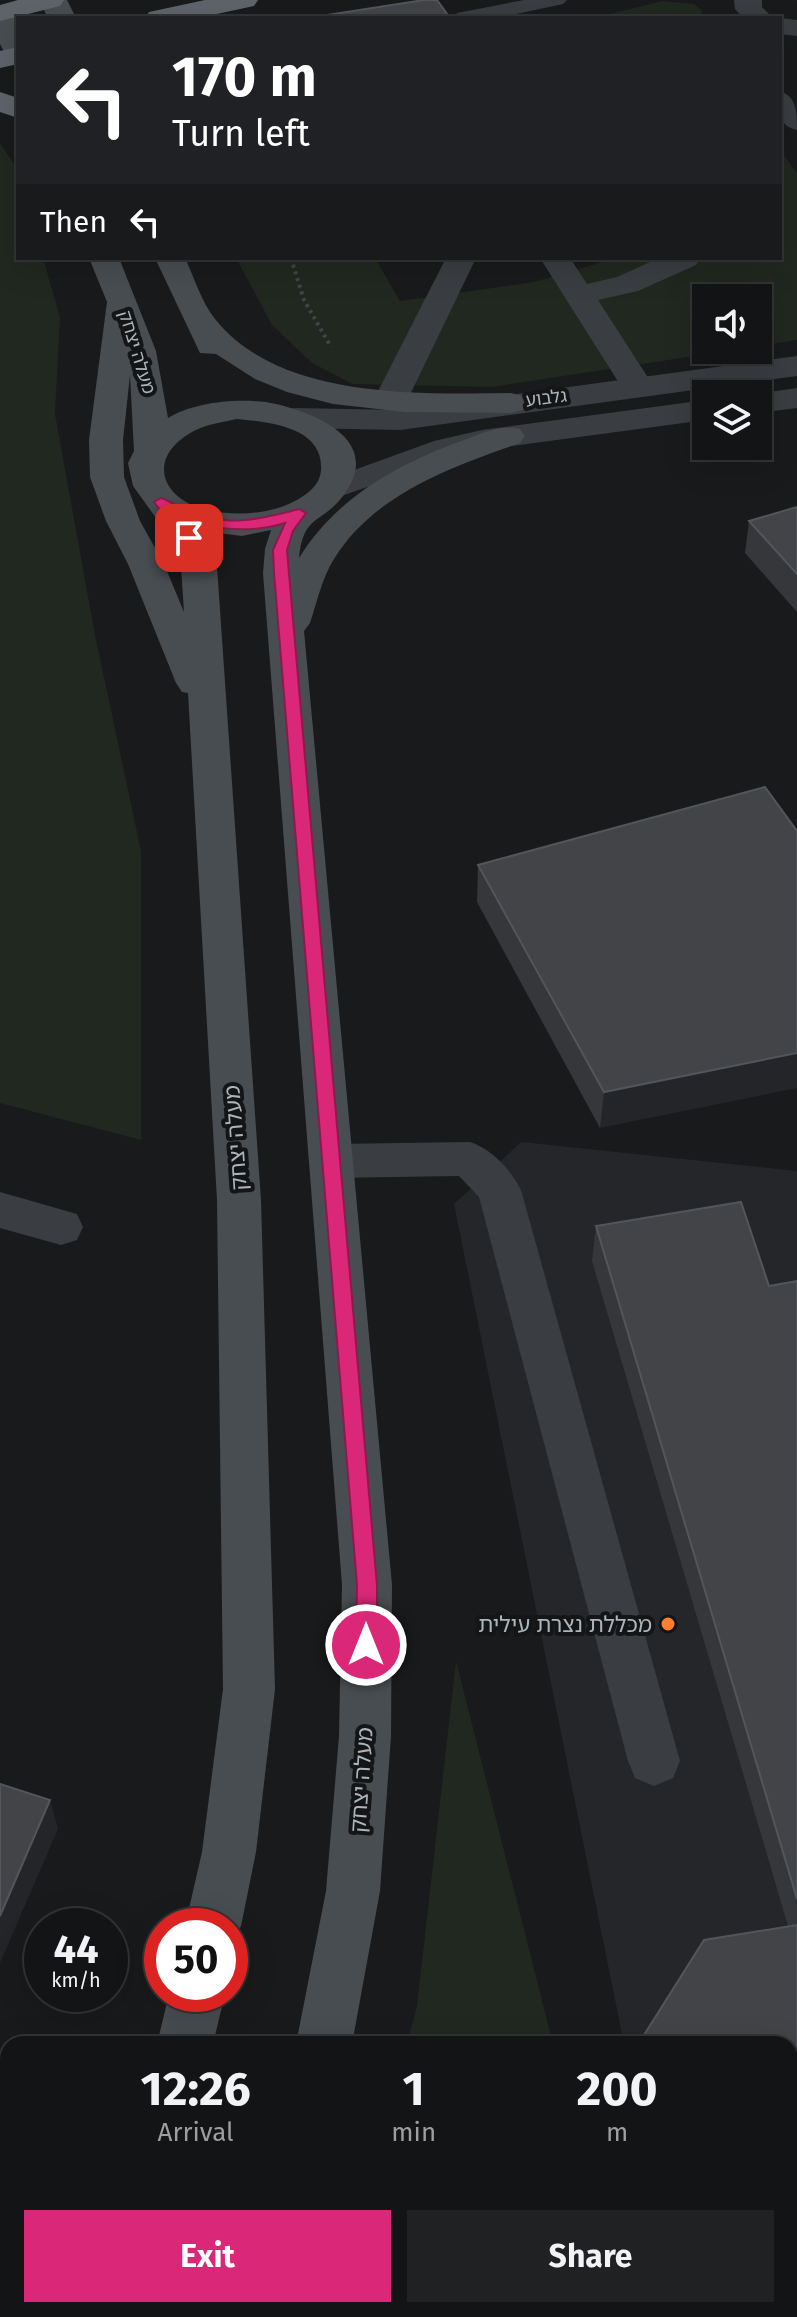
<!DOCTYPE html>
<meta charset="utf-8">
<style>
:root{--surface:#131415;--page:#202122;--text:#f1f3f6;--muted:#9d9ea0;--line:#323334;--accent:#db2777}
body{margin:0;font-family:"Fira Sans","Noto Sans Hebrew",sans-serif;background:var(--page);color:var(--text);height:100vh;display:flex;flex-direction:column;font-size:30px;white-space:nowrap}
*{box-sizing:border-box;margin:0}
p{font-size:26px;color:var(--muted)}
.icon{flex:none;width:44px;height:44px;fill:none;stroke:currentColor;stroke-width:2;stroke-linecap:round;stroke-linejoin:round}
.map{position:relative;flex:1;overflow:hidden}
.side{position:absolute;left:0px;top:2036px;width:798px;height:282px;display:flex;flex-direction:column;background:var(--surface);border-radius:24px 24px 0 0;box-shadow:0 8px 32px #0002,0 0 0 2px var(--line)}
.side>*{flex:none}
.guide{position:absolute;left:16px;top:16px;width:766px;height:244px;border-radius:0px;box-shadow:0 8px 32px #0002,0 0 0 2px var(--line);background:#202124;color:#fff;overflow:hidden}
.controls{position:absolute;left:692px;top:284px;display:grid;gap:16px}
.controls a{display:grid;place-items:center;width:80px;height:80px;border-radius:0px;background:var(--surface);box-shadow:0 8px 32px #0002,0 0 0 2px var(--line);font-size:40px}
.speed{position:absolute;left:24px;top:1908px;display:flex;gap:16px;font-size:40px;font-weight:700;text-align:center}
.speed>*{display:grid;place-content:center;width:104px;height:104px;border-radius:50%;background:var(--surface);box-shadow:0 8px 32px #0002,0 0 0 2px var(--line);line-height:1}
.speed small{font-size:20px;font-weight:400}
.speed .limit{border:12px solid #d22;background:#fff;color:#111}
.pin{position:absolute;display:grid;place-items:center;width:68px;height:68px;color:#fff;margin:-34px;border-radius:16px;box-shadow:0 4px 12px #0006}
.me{position:absolute;width:88px;margin:-44px;rotate:0deg;stroke-linejoin:round;filter:drop-shadow(0 0 6px #0008)}
.turn{display:flex;align-items:center;gap:28px;height:168px;padding:0 24px;font-size:36px}
.turn .icon{width:104px;height:104px;stroke-width:2.5}
.turn b{display:block;font-size:56px;line-height:68px}
.then{display:flex;align-items:center;height:76px;padding:0 24px;background:#0003;gap:16px;font-size:30px}
.eta{display:flex;justify-content:space-evenly;align-items:center;height:136px;text-align:center}
.eta b{font-size:48px;font-weight:700;line-height:56px}
.primary-button{display:flex;gap:16px;margin-top:auto;padding:16px 24px}
.primary-button a{flex:1;height:92px;border-radius:0px;background:var(--accent);color:#fff;font-size:32px;font-weight:700;line-height:92px;text-align:center}
.primary-button a+a{background:var(--page);color:var(--text)}
.map>svg:first-child{display:block}
.built{fill:#252629}
.green{fill:#20281f}
.lines{fill:none;stroke-linecap:round;stroke-linejoin:round}
.path{stroke:#404548;stroke-width:4;stroke-dasharray:3 4;stroke-linecap:butt}
.service{fill:#3a3d41;fill-rule:evenodd}
.pedestrian{fill:#3a3d41;fill-rule:evenodd}
.minor{fill:#3a3d41;fill-rule:evenodd}
.tertiary{fill:#3a3d41;fill-rule:evenodd}
.secondary{fill:#484d51;fill-rule:evenodd}
.trunk{fill:#5e646a;fill-rule:evenodd}
.wall{fill:#35373a}
.shaded-wall{fill:#242528}
.building{fill:#424448;stroke:#52565a;stroke-width:2}
.route{fill:#db2777;stroke:#8e194d;stroke-width:2}
.poi-dot{fill:#fe7f30;stroke:#141517;stroke-width:3}
.labels{text-anchor:middle;stroke-width:8;stroke-linejoin:round;paint-order:stroke}
.far-street-label{font-size:18px;fill:#abb5bc;stroke:#141517}
.street-label{font-size:22px;fill:#abb5bc;stroke:#141517}
.poi-label{font-size:22px;fill:#abb5bc;stroke:#141517;text-anchor:end}
</style>
<div class="map">
<svg width="797" height="2317" viewBox="0 0 797 2317">
<rect width="100%" height="100%" fill="#191a1c"/>
<!-- built -->
<polygon class="built" points="521,1142 797,1171 797,2317 679,2317 677,2310 790,2310 790,2044 624,2044 454,1204"/>
<!-- green -->
<g class="green">
<polygon points="662,1 694,4 702,11 701,18 598,17"/>
<polygon points="0,143 18,170 18,258 43,258 60,318 55,414 95,635 141,851 141,1140 0,1103"/>
<polygon points="780,150 797,173 797,340 758,346 758,298 706,298 706,350 734,350 492,387 353,384 312,363 272,325 236,258 375,258 400,301 534,282 616,258 780,258"/>
<polygon points="456,1661 553,2044 407,2044 417,2006"/>
<polygon points="342,2310 621,2310 622,2317 340,2317"/>
</g>
<g class="lines">
<!-- path -->
<polyline class="path" points="291,258 304,300 331,347"/>
<!-- service -->
<polygon class="service" points="524,0 567,0 563,4 497,18 454,18 457,13"/>
<!-- pedestrian -->
<g class="pedestrian">
<polygon points="446,258 476,258 407,401 402,408 390,411 378,408 373,401"/>
<polygon points="540,258 570,258 587,284 617,277 659,258 700,258 696,265 638,291 598,300 654,387 650,394 638,397 626,394"/>
</g>
<!-- minor -->
<g class="minor">
<polygon points="734,0 762,0 762,7 773,18 743,18 735,9"/>
<polygon points="779,18 780,18 797,20 797,36 780,34"/>
<path d="M780 91C797 97 797 112 797 130 776 125 780 110 780 91Z"/>
<path d="M470 1142C492 1149 510 1169 521 1190L680 1761 673 1778 654 1786 635 1778 628 1761 479 1197 459 1176 331 1178 315 1173 309 1161 315 1149 331 1144Z"/>
<polygon points="0,1192 77,1214 83,1227 77,1240 61,1245 0,1228"/>
</g>
<!-- tertiary -->
<g class="tertiary">
<polygon points="797,356 797,376 400,430 295,428 283,425 278,418 283,411 295,408 400,410"/>
<polygon points="797,388 797,408 758,413 758,394 754,394"/>
<polygon points="706,400 706,420 482,450 456,456 330,500 318,497 313,490 318,483 434,441 482,430"/>
</g>
<!-- secondary -->
<g class="secondary">
<polygon points="39,0 67,0 76,18 48,18"/>
<polygon points="0,5 10,7 18,22 18,61 8,59 0,44"/>
<path d="M89 258H119L156 351 168 418C195 401 245 397 276 404 319 414 384 442 343 496 322 524 303 514 299 558 336 498 396 465 461 441 480 434 500 424 520 429L525 436 520 443C452 467 374 494 334 559 322 578 317 602 310 623L304 631 392 1585 391 1736 380 1891 352 2044H296L326 1891 339 1736 342 1585 263 573 265 549 271 530 242 536 202 531 217 567 261 1200 275 1689 256 1852 241 1926 230 1946V1926H185L202 1852 223 1689 217 1200 188 693 182 692 176 683 128 564 106 521 90 477 89 440 107 302ZM130 375 134 451 128 463 133 486 172 540 181 567 184 612 164 564 140 521 124 477 123 440ZM237 419C269 422 324 427 321 470 320 485 308 494 295 501 271 514 238 516 211 511 160 501 144 456 196 430 207 424 224 422 237 419Z"/>
<path d="M155 258H185C194 277 202 303 215 319 280 400 418 394 511 393L523 396 528 403 523 410 511 413 405 412 333 404 287 392 255 379 216 354 200 353Z"/>
<polygon points="169,1994 225,1994 213,2044 157,2044"/>
<polygon points="8,2253 8,2310 24,2310 13,2317 0,2317 0,2256"/>
<polygon points="59,2310 119,2310 117,2317 57,2317"/>
<polygon points="223,2310 283,2310 280,2317 220,2317"/>
</g>
<!-- trunk -->
<g class="trunk">
<polygon points="18,0 64,0 60,6 0,21 0,5"/>
<polygon points="205,0 258,0 254,6 198,18 145,18 149,12"/>
<polygon points="18,47 18,64 0,68 0,51"/>
<polygon points="0,92 18,98 18,118 0,112"/>
</g>
</g>
<!-- wall -->
<g class="wall">
<polygon points="797,507 797,612 745,553 749,521"/>
<polygon points="765,787 600,1128 477,902 478,865"/>
<polygon points="596,1226 769,1286 797,1281 797,2317 725,2317 723,2310 790,2310 790,2044 642,2044 644,2035 788,1926 592,1261"/>
</g>
<!-- shaded-wall -->
<g class="shaded-wall">
<polygon points="797,1053 797,1088 600,1128 604,1092"/>
<polygon points="50,1800 58,1829 0,1963 0,1916"/>
</g>
<!-- building -->
<g class="building">
<polygon points="424,0 437,0 450,18 308,18"/>
<polygon points="797,507 797,574 749,521"/>
<polygon points="765,787 797,831 797,1053 604,1092 478,865"/>
<polygon points="741,1202 769,1286 797,1281 797,1899 596,1226"/>
<polygon points="0,1784 50,1800 0,1916"/>
<polygon points="797,1925 797,2317 741,2317 738,2310 790,2310 790,2044 647,2044 644,2035 704,1940"/>
</g>
<!-- route -->
<path class="route" d="M161 498C171 501 180 509 190 513 228 527 262 519 299 509L306 513 293 531 287 550 377 1585V1645L374 1652 366 1655 359 1652 356 1645 357 1585 274 573 273 550 285 523C250 534 216 530 182 520L196 538 189 542 184 541 154 502Z"/>
<!-- markers -->
<circle class="poi-dot" cx="668" cy="1624" r="8"/>
<g class="labels">
<!-- far-street labels -->
<g class="far-street-label">
<text transform="translate(137 352) rotate(73)" y="6">מעלה יצחק</text>
<text transform="translate(546 398) rotate(-7)" y="6">גלבוע</text>
</g>
<!-- street labels -->
<g class="street-label">
<text transform="translate(235 1138) rotate(-94)" y="8">מעלה יצחק</text>
<text transform="translate(361 1780) rotate(-86)" y="8">מעלה יצחק</text>
</g>
<!-- poi labels -->
<g class="poi-label">
<text x="652" y="1632">מכללת נצרת עילית</text>
</g>
</g>
</svg>
<div class="controls">
<a><svg class="icon" aria-label="sound" viewBox="0 0 24 24"><path d="M4 9h4l5-4v14l-5-4H4zM17 9q2 3 0 6"/></svg></a>
<a><svg class="icon" aria-label="layers" viewBox="0 0 24 24"><path d="M12 4l9 5-9 5-9-5zM3 14l9 5 9-5"/></svg></a>
</div>
<div class="speed"><div>44<small>km/h</small></div><div class="limit">50</div></div>
<div class="pin" style="left:189px;top:538px;background:#d93025"><svg class="icon" aria-label="arrive" viewBox="0 0 24 24"><path d="M6 21V4h12l-3 4 3 4H6"/></svg></div>
<svg class="me" style="left:366px;top:1645px" viewBox="-20 -20 40 40"><circle r="17" fill="#db2777" stroke="#fff" stroke-width="3"/><path d="M0-11L8 9 0 5-8 9z" fill="#fff"/></svg>
<div class="guide">
<div class="turn"><svg class="icon" aria-label="left" viewBox="0 0 24 24"><path d="M17 20v-9H6M10 6l-5 5 5 5"/></svg><div><b>170 m</b>Turn left</div></div>
<div class="then">Then<svg class="icon" aria-label="left" viewBox="0 0 24 24"><path d="M17 20v-9H6M10 6l-5 5 5 5"/></svg></div>
</div>
<section class="side">
<div class="eta">
<div><b>12:26</b><p>Arrival</p></div>
<div><b>1</b><p>min</p></div>
<div><b>200</b><p>m</p></div>
</div>
<div class="primary-button"><a>Exit</a><a>Share</a></div>
</section>
</div>
